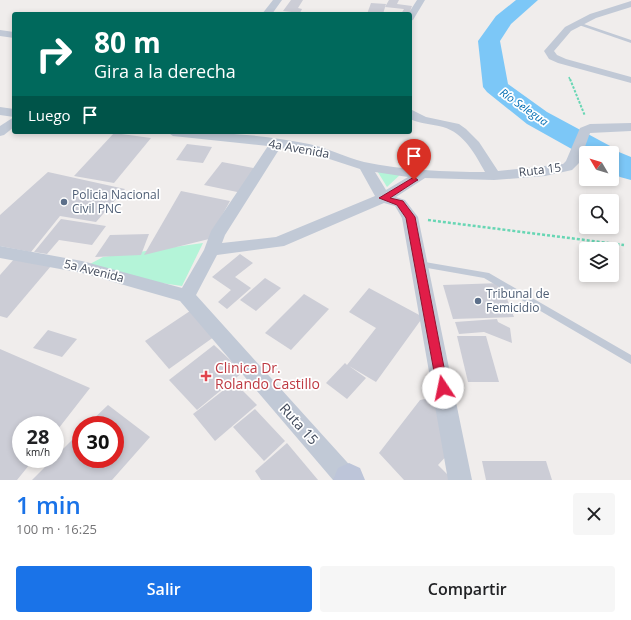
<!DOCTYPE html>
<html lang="es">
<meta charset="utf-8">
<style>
:root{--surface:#fff;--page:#f6f6f6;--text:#202124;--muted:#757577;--accent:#1a73e8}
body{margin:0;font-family:"Open Sans",sans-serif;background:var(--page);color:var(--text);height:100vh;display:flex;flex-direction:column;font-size:15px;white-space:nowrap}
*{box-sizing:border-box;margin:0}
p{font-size:13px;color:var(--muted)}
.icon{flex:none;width:22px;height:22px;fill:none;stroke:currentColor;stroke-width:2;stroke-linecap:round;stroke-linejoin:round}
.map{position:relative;height:480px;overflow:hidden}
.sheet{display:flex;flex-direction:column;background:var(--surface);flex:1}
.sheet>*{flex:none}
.banner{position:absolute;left:12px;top:12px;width:400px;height:122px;border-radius:4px;box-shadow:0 2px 6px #0003;background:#00695c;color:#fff;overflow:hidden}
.needle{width:26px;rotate:308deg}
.tools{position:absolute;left:579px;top:146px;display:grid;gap:8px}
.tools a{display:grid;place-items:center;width:40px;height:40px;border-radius:4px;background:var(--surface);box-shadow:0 2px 6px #0003;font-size:20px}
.speed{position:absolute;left:12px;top:416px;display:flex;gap:8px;font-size:20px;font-weight:700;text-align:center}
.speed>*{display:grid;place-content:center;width:52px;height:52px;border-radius:50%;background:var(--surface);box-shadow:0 2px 6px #0003;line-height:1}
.speed small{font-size:10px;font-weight:400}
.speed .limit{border:6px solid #d22;background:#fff;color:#111}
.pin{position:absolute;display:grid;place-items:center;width:34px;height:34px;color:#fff;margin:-41px -17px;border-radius:50% 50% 50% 0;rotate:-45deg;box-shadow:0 0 4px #0007}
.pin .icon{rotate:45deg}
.me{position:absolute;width:44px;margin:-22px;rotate:349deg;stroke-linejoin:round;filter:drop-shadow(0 0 3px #0008)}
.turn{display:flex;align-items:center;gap:14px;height:84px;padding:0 16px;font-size:18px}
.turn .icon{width:52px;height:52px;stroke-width:2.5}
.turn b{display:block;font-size:28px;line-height:34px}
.then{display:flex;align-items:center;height:38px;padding:0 16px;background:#0003;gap:8px;font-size:15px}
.round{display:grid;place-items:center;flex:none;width:42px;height:42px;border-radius:4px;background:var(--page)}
.head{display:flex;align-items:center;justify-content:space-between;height:68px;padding:0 16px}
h1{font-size:24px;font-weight:600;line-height:30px;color:var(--accent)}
.action{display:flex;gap:8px;margin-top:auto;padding:8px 16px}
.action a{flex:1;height:46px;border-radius:4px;background:var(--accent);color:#fff;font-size:16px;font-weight:600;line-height:46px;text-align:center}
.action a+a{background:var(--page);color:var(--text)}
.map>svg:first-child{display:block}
.green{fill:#b4f4d8}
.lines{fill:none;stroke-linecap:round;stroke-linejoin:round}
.river{fill:#7cc7f7;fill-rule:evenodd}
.building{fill:#cccdd6}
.path-far2{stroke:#68d6b4;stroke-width:1.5;stroke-dasharray:2 1;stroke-linecap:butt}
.path-far1{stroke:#68d6b4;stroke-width:2;stroke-dasharray:2.5 1.5;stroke-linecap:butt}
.path{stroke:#68d6b4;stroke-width:2.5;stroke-dasharray:3 2;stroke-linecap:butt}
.lane{fill:#c1c9d6;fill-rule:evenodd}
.street{fill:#c1c9d6;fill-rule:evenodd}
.secondary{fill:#bdc5d9;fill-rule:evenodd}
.route{fill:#e11d48;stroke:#92132f}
.service-dot{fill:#5c6f8a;stroke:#fff;stroke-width:1.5}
.health-dot{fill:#e0444e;stroke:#fff;stroke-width:1.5}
.labels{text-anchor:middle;stroke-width:3.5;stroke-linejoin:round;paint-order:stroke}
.far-water-label{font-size:11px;font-style:italic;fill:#006db3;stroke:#fff}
.street-label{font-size:12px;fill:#434c5d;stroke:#fff}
.service-label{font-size:12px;fill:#4e5e75;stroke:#fff;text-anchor:start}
.near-health-label{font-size:14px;fill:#be3a42;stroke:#fff;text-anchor:start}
.near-street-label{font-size:14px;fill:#434c5d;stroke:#fff}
</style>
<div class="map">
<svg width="631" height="480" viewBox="0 0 631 480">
<rect width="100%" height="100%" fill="#f0edec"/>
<!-- green -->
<g class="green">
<polygon points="376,169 402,173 387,187"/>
<polygon points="203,243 182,286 133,279 90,264 103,257"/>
</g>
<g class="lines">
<!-- river -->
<polygon class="river" points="516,0 538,0 511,24 500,41 508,84 547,112 612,147 614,150 631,157 631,180 620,177 612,172 612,153 586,153 586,157 527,124 487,92 483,87 478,41 496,16"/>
</g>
<!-- building -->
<g class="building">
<polygon points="291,0 303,0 298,8 302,9 300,13 283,11"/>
<polygon points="389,0 399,0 397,4 412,6 409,14 401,14 404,9 385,7"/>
<polygon points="371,3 386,4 383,14 367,14"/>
<polygon points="114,133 151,138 114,183 74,176"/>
<polygon points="187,144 212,147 203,163 176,160"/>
<polygon points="222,162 258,169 242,193 204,185"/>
<polygon points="48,172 125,189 96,222 60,216 31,252 0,246 0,215"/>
<polygon points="181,191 230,201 209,239 144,255"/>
<polygon points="61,219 106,226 92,245 59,240 47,254 34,252"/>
<polygon points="149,234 141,255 95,257 110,235"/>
<polygon points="240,254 253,263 235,277 251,288 227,309 218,302 231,290 212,277"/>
<polygon points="15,258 51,266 7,318 0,316 0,275"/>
<polygon points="265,278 281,288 256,311 240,300"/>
<polygon points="501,283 514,317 453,319 443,285"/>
<polygon points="369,288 423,317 376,382 349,366 366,378 347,399 326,383 345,363 347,365 376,328 349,312"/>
<polygon points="304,294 329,309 291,350 265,333"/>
<polygon points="193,309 218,334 169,369 145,341"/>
<polygon points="497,319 498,322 510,328 512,343 484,332 459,334 455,322"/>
<polygon points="48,330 77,339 62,357 33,348"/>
<polygon points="457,336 486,336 499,382 468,382"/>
<polygon points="214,345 243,372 197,410 169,380"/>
<polygon points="0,349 90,388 55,433 55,425 21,425 21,459 34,459 17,480 0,480"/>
<polygon points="234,382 257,405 215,441 193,414"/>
<polygon points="440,396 450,452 438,465 449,476 451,480 404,480 379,453 420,400"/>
<polygon points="108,405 150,437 112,480 32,480 81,431 81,459 115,459 115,425 87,425"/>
<polygon points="255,409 285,441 264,461 233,427"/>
<polygon points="287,443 318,480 261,480 255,471"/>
<polygon points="482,461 546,461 552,480 486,480"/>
</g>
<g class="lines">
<!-- path-far2 -->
<polyline class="path-far2" points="569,77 570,80"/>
<!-- path-far1 -->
<polyline class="path-far1" points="570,79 585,116"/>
<!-- path -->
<polyline class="path" points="428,220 624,245"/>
<!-- lane -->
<g class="lane">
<polygon points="578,22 631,40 631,43 576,24 576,23"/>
<polygon points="419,261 489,273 631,355 631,364 484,278 416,266 415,264 416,262"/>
</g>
<!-- street -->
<g class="street">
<polygon points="273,0 282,0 272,14 262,14"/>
<polygon points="417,0 425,0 413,20 410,21 410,14 408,14"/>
<polygon points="631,1 631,7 596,18 571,31 554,51 557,55 566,59 631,77 631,83 558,63 549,59 544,51 565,27 590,14"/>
<polygon points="0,30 14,32 14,38 0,36"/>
<polygon points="0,107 14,109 14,117 0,115"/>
<path d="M410 109 426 117 459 124 466 129 479 142 498 171 563 164 566 161 580 128 590 124 631 123V131L590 133 579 163 572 170 545 176 494 180 425 178 396 197 405 200 418 217 472 480H448L402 218 395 206 384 203 284 246 217 255 196 295 356 472 360 480H333L180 301 82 273 0 258V246L82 261 182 288 204 250 211 231 268 146 173 136 167 132C214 132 262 134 309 144 328 148 345 157 364 162 402 170 446 172 485 172 475 154 464 133 443 127 432 124 421 124 410 119ZM280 148 311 153 360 169 375 196 276 237 222 243 225 235ZM375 172 408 177 386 190Z"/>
<polygon points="14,117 14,127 4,135 0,136 0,126"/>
</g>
<!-- secondary -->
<polygon class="secondary" points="349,463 360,468 365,480 333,480 338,468"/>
</g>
<!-- route -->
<polygon class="route" points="414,177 418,180 416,181 390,198 403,201 415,217 448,388 447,391 443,393 438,391 437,388 406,218 397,205 379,198"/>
<!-- markers -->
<g class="service-dot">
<circle cx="64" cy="202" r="4"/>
<circle cx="478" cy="301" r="4"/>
</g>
<path class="health-dot" d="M204 370h4v4h4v4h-4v4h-4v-4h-4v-4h4z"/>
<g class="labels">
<!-- far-water labels -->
<g class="far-water-label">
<text transform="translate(524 107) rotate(35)" y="4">Río Selegua</text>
</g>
<!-- street labels -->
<g class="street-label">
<text transform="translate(299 149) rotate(10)" y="4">4a Avenida</text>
<text transform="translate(540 170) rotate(-7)" y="4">Ruta 15</text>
<text transform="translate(94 271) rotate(14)" y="4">5a Avenida</text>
</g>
<!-- service labels -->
<g class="service-label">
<text x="72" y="199">Policia Nacional<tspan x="72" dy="14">Civil PNC</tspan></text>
<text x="486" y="298">Tribunal de<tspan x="486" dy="14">Femicidio</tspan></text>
</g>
<!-- near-health labels -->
<g class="near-health-label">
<text x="215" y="373">Clinica Dr.<tspan x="215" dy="16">Rolando Castillo</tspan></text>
</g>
<!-- near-street labels -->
<g class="near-street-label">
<text transform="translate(299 424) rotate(48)" y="5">Ruta 15</text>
</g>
</g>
</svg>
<div class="tools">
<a><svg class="needle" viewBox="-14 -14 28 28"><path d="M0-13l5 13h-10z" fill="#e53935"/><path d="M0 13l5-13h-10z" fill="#757577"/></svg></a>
<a><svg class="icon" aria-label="search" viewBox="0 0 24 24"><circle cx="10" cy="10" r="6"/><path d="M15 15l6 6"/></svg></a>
<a><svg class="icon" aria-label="layers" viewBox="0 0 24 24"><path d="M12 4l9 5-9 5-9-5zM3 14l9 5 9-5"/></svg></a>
</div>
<div class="speed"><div>28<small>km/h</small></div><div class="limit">30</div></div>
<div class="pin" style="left:414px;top:180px;background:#d93025"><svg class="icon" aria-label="arrive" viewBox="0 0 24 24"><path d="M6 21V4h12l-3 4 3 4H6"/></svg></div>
<svg class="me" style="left:443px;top:388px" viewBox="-20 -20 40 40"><circle r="19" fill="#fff"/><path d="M0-13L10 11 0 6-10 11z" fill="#e11d48"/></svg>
<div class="banner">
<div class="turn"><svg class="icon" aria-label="right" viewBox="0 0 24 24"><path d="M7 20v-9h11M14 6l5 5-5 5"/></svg><div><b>80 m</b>Gira a la derecha</div></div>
<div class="then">Luego<svg class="icon" aria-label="arrive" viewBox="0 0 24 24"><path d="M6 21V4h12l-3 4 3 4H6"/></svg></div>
</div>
</div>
<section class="sheet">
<div class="head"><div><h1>1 min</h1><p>100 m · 16:25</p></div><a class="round"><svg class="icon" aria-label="close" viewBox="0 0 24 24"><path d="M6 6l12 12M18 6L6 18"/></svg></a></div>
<div class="action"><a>Salir</a><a>Compartir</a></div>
</section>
